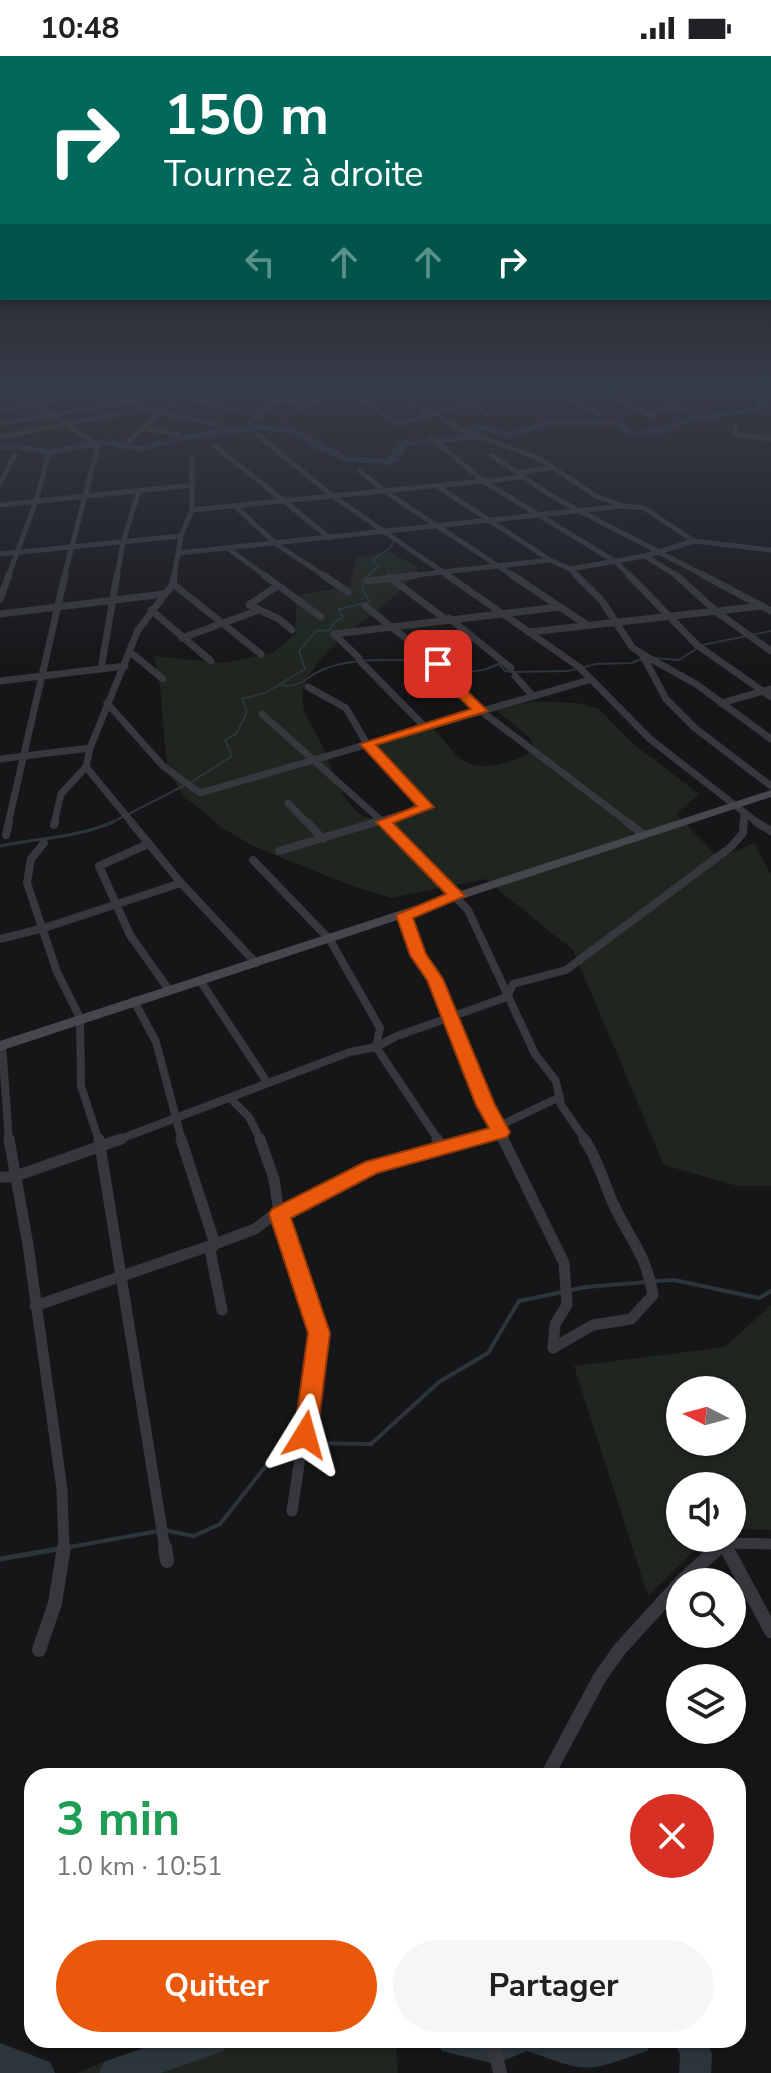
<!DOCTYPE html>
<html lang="fr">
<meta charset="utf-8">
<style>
:root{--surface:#fff;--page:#f6f6f6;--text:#202124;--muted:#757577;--accent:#ea580c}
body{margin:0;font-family:"Nunito Sans",sans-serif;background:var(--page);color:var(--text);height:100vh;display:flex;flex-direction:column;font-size:30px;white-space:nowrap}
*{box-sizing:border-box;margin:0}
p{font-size:26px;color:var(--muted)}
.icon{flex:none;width:44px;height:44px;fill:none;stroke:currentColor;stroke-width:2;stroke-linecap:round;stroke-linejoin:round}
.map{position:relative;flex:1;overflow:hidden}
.side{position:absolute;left:24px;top:1712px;width:722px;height:280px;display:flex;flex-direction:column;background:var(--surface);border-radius:24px;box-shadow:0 2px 6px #0004}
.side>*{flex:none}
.banner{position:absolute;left:0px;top:0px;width:772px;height:244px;box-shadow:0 2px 6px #0004;background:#00695c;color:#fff;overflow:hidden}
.needle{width:52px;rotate:276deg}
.controls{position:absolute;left:666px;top:1320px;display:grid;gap:16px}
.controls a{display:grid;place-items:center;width:80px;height:80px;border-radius:50%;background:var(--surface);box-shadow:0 2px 6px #0004;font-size:40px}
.pin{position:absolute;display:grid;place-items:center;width:68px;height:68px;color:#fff;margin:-34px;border-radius:16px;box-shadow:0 4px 12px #0006}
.me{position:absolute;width:88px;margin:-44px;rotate:8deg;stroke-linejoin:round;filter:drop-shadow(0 0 6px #0008)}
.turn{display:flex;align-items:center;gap:28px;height:168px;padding:0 32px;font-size:36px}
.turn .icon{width:104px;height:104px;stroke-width:2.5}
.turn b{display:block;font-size:56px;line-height:68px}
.lanes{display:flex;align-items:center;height:76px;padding:0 32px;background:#0003;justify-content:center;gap:40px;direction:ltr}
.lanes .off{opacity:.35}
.round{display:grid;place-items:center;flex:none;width:84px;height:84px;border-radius:42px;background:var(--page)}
.headline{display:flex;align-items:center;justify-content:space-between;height:136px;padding:0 32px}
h1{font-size:48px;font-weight:700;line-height:60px;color:#1e9e55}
.primary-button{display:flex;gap:16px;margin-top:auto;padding:16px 32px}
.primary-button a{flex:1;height:92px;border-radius:48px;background:var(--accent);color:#fff;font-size:32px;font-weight:700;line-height:92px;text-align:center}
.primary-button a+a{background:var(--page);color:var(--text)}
.status{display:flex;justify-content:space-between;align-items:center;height:56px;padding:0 40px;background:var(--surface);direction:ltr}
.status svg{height:22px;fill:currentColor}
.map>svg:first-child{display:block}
.green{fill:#1e261f;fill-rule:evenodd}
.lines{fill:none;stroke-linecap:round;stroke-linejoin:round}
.stream-far3{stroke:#2c353c;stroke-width:2}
.stream-far2{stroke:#2c353c;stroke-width:3}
.stream-far1{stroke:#2c353c;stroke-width:4}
.stream{stroke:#2c353c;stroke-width:5}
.river{fill:#2c353c;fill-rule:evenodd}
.street-far4{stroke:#37383d;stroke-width:5}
.street-far3{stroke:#37383d;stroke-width:7}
.street-far2{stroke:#37383d;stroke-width:8}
.street-far1{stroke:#37383d;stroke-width:11}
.street{stroke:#37383d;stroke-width:14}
.secondary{fill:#45474d;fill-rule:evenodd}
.route{fill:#ea580c;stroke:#983908;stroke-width:2}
</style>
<div class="status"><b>10:48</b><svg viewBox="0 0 49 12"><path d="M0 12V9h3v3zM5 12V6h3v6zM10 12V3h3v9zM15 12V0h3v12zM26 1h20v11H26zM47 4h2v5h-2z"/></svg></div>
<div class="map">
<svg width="771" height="2017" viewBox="0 0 771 2017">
<rect width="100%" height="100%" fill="#161618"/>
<!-- green -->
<g class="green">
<path d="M389 495 418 512C412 520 406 529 399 536 369 565 324 587 306 626 294 652 315 671 324 694 342 738 353 783 411 754L417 737 383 701 379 689 388 681 431 672C442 680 448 691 457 700 477 719 514 708 534 693L530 682 496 654 537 645 577 647 599 653 632 687 699 738 676 758 717 800 720 802 754 787 771 819V1130H738L664 1109 573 894 485 823 391 842 347 828 257 792 224 773 185 741 167 715 160 630 154 600 223 607 273 597 296 577V539L350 530 356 501Z"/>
<path d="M771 1249V1474L732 1473V1430H680V1482H707L648 1540 574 1310 725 1291ZM732 1334V1386H680V1334Z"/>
<polygon points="175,1984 389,1984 396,1989 398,2017 77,2017 116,2001"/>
</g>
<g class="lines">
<!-- stream-far3 -->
<g class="stream-far3">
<polyline points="277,373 292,356 291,349 313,338 313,331 320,329"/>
<polyline points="653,602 679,604 702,589 771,575"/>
<path d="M280 629C302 633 306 620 324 613 354 601 426 599 452 618L483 614 499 608 505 615 512 616 568 615 596 608 632 607 641 603"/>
<polyline points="109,768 193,725 232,700 225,684 236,678 247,656 242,643 265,637 305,613 299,595 316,575 330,574 333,567 343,561 339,553 370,546 362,533 364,523 379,510 373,504 390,492 393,486"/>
</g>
<!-- stream-far2 -->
<path class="stream-far2" d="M0 790C38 782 76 782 113 766"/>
<!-- stream-far1 -->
<g class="stream-far1">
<polyline points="655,1225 674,1224 759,1242 771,1235"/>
<polyline points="306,1387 371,1388 439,1326 488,1297 519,1245 586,1231 647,1226"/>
<polyline points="70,1491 164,1474 194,1480 220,1468 269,1406 299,1389"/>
</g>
<!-- stream -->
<polyline class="stream" points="0,1503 58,1493"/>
<!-- river -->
<g class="river">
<polygon points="767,329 771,329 769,348 761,355 691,366 664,378 629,381 614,369 551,369 509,382 479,374 481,381 476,384 406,390 400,404 389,409 346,406 320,395 293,378 261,374 186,384 138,396 108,389 49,399 14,393 0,394 0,388 14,387 49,393 108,383 138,390 186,378 261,368 299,374 348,400 387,403 400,385 472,378 466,375 478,368 509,376 550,363 616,363 631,375 662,372 689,361 755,351"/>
<polygon points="167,1984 229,1984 224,1995 161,2017 99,2017 104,2006"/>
<path d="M437 1984H575L588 1989 600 1984H652L647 1995C584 2017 590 2017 527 1995L495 2008 442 1995Z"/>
<polygon points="673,1984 706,1984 712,1997 711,2017 679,2017 680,1999"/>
<polygon points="0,1987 50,2006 55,2017 0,2017"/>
</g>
<!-- street-far4 -->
<g class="street-far4">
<polyline points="10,329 98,390 64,521"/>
<polyline points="109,329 145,353 224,370"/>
<polyline points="221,329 278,344 311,348"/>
<polyline points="384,329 430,358"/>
<polyline points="435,329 467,348"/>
<polyline points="540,329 600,358"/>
<polyline points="590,329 655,362"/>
<polyline points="639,329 686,354"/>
<polyline points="682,329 710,343"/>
<polyline points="343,332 399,368 530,329"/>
<polyline points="179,340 260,359"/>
<polyline points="0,341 61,329"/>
<polyline points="472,347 486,358"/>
<polyline points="0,354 112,331"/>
<polyline points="435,357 459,373 540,403 596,440 623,450 644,452 694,485"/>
<polyline points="648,358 679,350"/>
<polyline points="292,359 338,333 353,329"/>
<polyline points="249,367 295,329"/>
<polyline points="736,367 735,378 771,383"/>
<polyline points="0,368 182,336"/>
<polyline points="144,372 178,379"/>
<polyline points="258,379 334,441 450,521"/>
<polyline points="0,381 145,353"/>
<polyline points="431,381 483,425 616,506 631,521"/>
<polyline points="129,385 182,336 198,329"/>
<polyline points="214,389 330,482"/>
<polyline points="491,399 553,441 707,521"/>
<polyline points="360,415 384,435 515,521"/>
<polyline points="518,417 550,412"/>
<polyline points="0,427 15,399"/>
<polyline points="437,430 550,504 570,513 578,521"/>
<polyline points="0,449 193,429"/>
<polyline points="236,451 276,488 326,521"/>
<polyline points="192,454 524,421"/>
<polyline points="227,492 267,521"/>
<polyline points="179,497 623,450"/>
<polyline points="0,498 181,480"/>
<polyline points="645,500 679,521"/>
<polyline points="570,513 645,500 694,485 771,494"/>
<polyline points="8,521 36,445 48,400"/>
<polyline points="117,521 123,486 139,434"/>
<polyline points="174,521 181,480 192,454 192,402"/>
<polyline points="399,521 550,504"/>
</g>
<!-- street-far3 -->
<g class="street-far3">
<polyline points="264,519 321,561"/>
<polyline points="323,519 348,536"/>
<polyline points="447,519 579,611 650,683 759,768"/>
<polyline points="512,519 587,569"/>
<polyline points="576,519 602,545 632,591 642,598 666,643 695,672 771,730"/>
<polyline points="629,519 697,589 771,641"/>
<polyline points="676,519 718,557 771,595"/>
<polyline points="703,519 771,555"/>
<polyline points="389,521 445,563"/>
<polyline points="368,525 416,519"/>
<polyline points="173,528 261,598"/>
<polyline points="277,530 249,549 279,563 292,574"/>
<polyline points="0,543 9,519"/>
<polyline points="365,550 438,608 439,616 481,655 630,768"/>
<polyline points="151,554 211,605"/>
<polyline points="0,558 164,538"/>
<polyline points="449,562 511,612"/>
<polyline points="530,576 762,550"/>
<polyline points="334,578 559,551"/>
<polyline points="334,578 359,602"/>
<polyline points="182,582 259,554"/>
<polyline points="130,596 163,623"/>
<polyline points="642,598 696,628 771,683"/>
<polyline points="361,606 425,671"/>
<polyline points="101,613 117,519"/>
<polyline points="515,620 533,640"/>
<polyline points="0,625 125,610"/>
<polyline points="308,631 346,652 367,688 427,751 370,768"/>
<polyline points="107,647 163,710 200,737 589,624"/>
<polyline points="721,647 771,633"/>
<polyline points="262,658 385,768"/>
<polyline points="0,703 90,692"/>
<polyline points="288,747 308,768"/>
<polyline points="8,768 65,519"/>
<polyline points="54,768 61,738 86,711"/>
<polyline points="133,768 86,711 90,692 138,574 173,528 174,519"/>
<polyline points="743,768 744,759"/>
</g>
<!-- street-far2 -->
<g class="street-far2">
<polyline points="131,766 181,827 256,907"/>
<polyline points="307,766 323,783"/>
<polyline points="383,766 468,854 535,998 556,1025 561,1049 586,1085"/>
<polyline points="627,766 643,778"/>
<polyline points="756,766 771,775"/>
<polyline points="54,769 55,766"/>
<polyline points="6,779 9,766"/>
<polyline points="44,787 31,803 27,827 57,916 80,962 81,1030 99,1085"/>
<polyline points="148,788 99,810 130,879 169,934"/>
<polyline points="279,795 376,766"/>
<polyline points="253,804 330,884 380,972 376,991 439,1085"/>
<polyline points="404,859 418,899 435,923 504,1085"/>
<polyline points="0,883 44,872 181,827"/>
<polyline points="201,926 267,1026"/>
<polyline points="134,945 156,986 182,1085"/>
<polyline points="2,989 9,1085"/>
<polyline points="231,1043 249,1061 261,1085"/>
<polyline points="115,1085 350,996 376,991 397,980 507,941 513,928 566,914 731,791 743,777 744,766"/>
<polyline points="466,1085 500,1076 501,1069 560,1041"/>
</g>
<!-- street-far1 -->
<g class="street-far1">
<polyline points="9,1083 28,1189 62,1433 64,1493"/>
<polyline points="99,1083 165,1493"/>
<polyline points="260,1083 274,1123 279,1158 319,1277 292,1455"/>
<polyline points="437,1083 443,1092"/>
<polyline points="503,1083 564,1207 567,1249 555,1268 553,1292"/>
<polyline points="0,1121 13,1121 121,1083"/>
<polyline points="35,1250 215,1188 181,1083"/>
<polyline points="222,1254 210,1194 215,1188 255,1173 272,1160 372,1111 474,1083"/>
<path d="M553 1292 593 1269 631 1263 653 1239C646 1197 629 1183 613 1147 603 1125 598 1103 584 1083"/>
<polyline points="724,1487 727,1493"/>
<polyline points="717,1493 724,1487 771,1488"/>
</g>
<!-- street -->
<g class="street">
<polyline points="165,1491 167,1505"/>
<polyline points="726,1491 771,1575"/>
<polyline points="681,1526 719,1491"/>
<polyline points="39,1594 55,1547 64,1491"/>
<polyline points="547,1720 600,1621 620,1593 680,1527"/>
<polyline points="492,1984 500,2017"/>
</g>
<!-- secondary -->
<polygon class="secondary" points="771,734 771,741 0,995 0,985"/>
</g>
<!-- sky -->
<linearGradient id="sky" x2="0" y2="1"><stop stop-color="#0c0c0d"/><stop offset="0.54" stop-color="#363c48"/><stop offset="1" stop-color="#363c48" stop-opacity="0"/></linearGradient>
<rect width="771" height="611" fill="url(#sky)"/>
<!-- route -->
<polygon class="route" points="433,605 442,605 445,614 488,655 376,689 434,751 393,767 465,840 413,862 426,898 443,923 495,1049 510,1076 507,1081 377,1117 291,1162 330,1277 317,1379 313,1387 305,1390 297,1387 294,1379 308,1277 269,1158 272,1153 365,1106 489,1072 476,1049 427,924 410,899 396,859 446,838 376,766 417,750 360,688 471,653 435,618"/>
</svg>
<div class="controls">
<a><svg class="needle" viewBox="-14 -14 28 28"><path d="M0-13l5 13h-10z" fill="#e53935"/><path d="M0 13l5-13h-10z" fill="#757577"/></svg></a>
<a><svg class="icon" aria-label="sound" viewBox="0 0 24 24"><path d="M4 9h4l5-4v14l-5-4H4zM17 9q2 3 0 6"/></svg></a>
<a><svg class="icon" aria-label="search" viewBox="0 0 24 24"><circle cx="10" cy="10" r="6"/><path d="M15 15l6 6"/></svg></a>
<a><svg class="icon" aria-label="layers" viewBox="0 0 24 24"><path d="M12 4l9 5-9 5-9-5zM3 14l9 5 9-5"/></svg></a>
</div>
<div class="pin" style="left:438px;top:608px;background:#d93025"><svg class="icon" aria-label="arrive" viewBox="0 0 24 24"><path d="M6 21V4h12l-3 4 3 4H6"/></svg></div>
<svg class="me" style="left:305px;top:1379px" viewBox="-20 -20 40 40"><path d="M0-17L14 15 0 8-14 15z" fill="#ea580c" stroke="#fff" stroke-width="4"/></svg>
<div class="banner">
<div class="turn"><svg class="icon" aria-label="right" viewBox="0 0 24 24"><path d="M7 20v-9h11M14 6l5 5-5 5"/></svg><div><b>150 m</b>Tournez à droite</div></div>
<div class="lanes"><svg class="icon off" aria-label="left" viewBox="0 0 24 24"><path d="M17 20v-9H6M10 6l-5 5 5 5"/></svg><svg class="icon off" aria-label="ahead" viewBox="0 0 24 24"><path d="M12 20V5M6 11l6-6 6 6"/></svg><svg class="icon off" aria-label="ahead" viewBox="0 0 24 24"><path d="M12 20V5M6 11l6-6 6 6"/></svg><svg class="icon" aria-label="right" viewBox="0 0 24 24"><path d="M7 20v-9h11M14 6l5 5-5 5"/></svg></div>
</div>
<section class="side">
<div class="headline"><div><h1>3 min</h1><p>1.0 km · 10:51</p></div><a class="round" style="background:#d93025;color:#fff"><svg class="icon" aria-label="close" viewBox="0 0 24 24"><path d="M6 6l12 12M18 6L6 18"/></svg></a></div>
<div class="primary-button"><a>Quitter</a><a>Partager</a></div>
</section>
</div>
